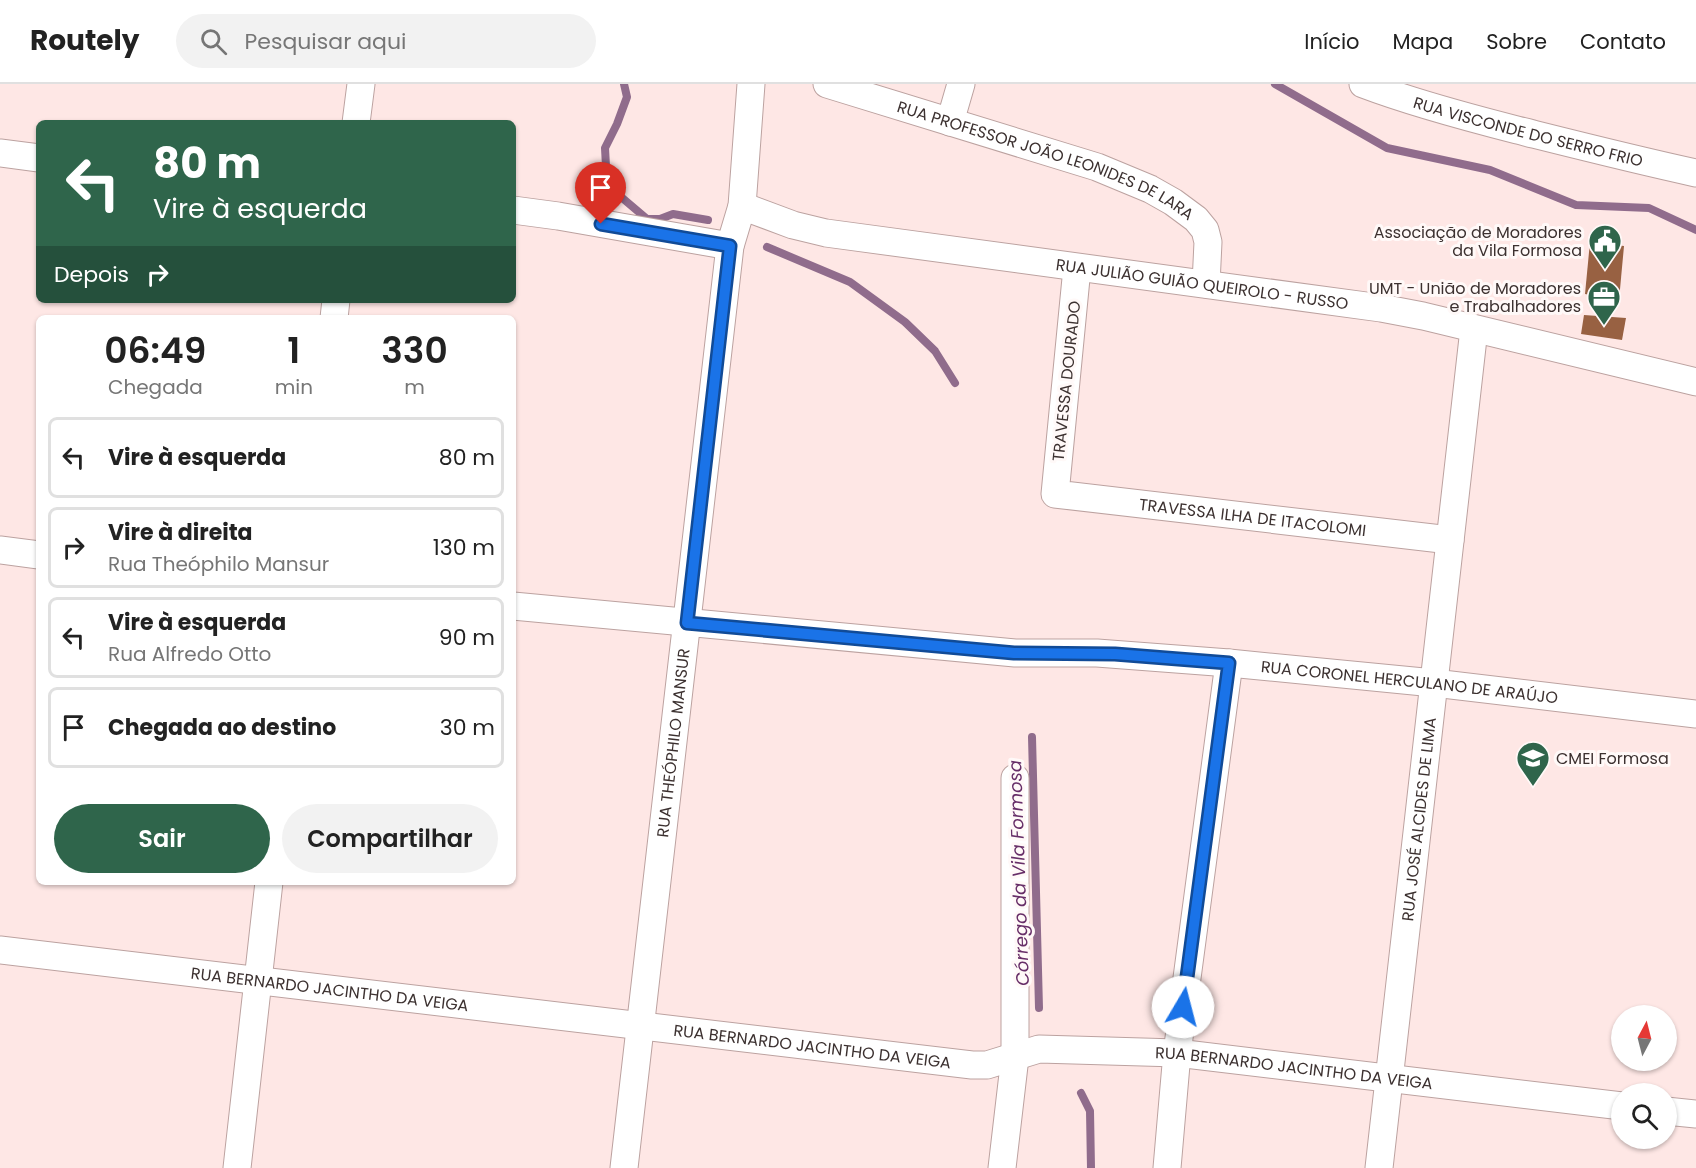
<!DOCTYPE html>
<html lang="pt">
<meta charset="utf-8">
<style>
:root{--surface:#fff;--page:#f2f2f2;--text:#222;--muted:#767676;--line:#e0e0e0;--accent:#2f654b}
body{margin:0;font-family:Poppins,sans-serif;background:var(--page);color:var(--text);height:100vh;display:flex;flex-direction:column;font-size:22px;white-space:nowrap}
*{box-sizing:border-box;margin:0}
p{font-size:20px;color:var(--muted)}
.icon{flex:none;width:33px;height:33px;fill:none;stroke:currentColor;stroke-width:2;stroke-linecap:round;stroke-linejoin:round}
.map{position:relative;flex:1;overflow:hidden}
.side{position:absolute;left:36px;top:231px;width:480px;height:570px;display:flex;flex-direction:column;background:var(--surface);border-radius:9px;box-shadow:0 2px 4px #0004}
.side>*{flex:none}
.hud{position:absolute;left:36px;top:36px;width:480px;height:183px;border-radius:9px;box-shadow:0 2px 4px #0004;background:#2f654b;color:#fff;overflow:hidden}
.needle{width:39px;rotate:7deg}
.tools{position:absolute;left:1611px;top:921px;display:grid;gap:12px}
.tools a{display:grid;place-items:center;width:66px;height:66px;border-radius:50%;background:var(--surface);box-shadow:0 2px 4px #0004;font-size:30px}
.pin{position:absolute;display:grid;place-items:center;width:51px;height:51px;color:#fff;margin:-62px -26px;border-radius:50% 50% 50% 0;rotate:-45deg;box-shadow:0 0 6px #0007}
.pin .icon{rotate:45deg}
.me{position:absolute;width:66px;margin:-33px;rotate:8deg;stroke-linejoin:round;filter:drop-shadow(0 0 4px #0008)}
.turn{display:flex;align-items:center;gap:21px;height:126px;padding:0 18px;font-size:27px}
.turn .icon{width:78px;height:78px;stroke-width:2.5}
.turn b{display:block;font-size:42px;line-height:51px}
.then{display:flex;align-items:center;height:57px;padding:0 18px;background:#0003;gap:12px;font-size:22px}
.eta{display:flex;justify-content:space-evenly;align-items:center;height:102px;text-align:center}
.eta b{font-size:36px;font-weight:600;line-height:42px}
.button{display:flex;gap:12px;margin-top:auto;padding:12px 18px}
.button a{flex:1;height:69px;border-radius:36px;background:var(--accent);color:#fff;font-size:24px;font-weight:600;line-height:69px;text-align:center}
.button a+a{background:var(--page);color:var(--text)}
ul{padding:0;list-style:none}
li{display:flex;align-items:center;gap:18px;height:81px;margin:0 12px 9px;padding:0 6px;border:3px solid var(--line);border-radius:9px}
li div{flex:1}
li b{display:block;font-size:22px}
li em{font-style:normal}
header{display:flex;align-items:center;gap:36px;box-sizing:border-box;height:84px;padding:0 30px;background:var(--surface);border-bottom:2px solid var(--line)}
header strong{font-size:28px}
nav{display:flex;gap:33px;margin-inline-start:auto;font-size:21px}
.search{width:420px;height:54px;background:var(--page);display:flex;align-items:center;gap:15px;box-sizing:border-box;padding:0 21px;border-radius:33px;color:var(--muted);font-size:22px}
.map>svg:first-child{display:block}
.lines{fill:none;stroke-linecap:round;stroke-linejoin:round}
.stream{stroke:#906c8c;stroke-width:8}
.building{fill:#986142}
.minor-casing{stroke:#bca2a0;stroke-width:29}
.minor{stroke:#fff;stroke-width:27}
.route-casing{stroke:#114b97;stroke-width:15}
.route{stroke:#1a73e8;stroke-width:10}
.labels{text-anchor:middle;stroke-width:6;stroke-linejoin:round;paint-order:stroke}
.street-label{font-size:16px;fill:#3c3130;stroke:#fff9f8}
.poi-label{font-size:16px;fill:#3c3130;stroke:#fff9f8;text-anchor:end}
.water-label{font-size:18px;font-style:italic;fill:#672e68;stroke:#fff9f8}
</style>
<header>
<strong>Routely</strong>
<div class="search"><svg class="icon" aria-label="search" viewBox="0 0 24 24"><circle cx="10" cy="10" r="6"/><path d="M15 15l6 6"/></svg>Pesquisar aqui</div>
<nav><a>Início</a><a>Mapa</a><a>Sobre</a><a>Contato</a></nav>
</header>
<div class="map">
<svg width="1696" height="1084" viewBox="0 0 1696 1084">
<rect width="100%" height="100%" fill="#fee7e5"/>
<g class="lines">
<!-- stream -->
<g class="stream">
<polyline points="624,0 627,13 617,40 605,64 607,101 647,135 660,135 673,130 708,136"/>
<polyline points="1275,0 1387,64 1490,86 1576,121 1649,124 1696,146"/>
<polyline points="767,163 850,198 905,238 935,267 955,299"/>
<polyline points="1032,653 1039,924"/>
<polyline points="1081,1009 1090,1027 1091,1084"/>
</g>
</g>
<!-- building -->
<g class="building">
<polygon points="1590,158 1624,162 1619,216 1585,210"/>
<polygon points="1584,231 1626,234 1622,256 1581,250"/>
</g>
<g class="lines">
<defs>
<g id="minor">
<path id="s1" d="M827 0 1097 83 1150 105 1173 118 1196 135 1205 146 1208 158 1206 200"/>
<path id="s2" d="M1363 0C1413 19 1466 33 1517 46 1577 61 1636 76 1696 89"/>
<polyline points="950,38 961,0"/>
<polyline points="356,39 361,0"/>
<polyline points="0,69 39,74"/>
<path id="s3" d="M742 122 793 141 826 149 1381 224 1423 232 1696 298"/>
<polyline points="513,126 558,132 730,162"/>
<path id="s4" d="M1077 184 1055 410 1450 456"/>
<polyline points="334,234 336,216"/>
<polyline points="0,466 39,471"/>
<path id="s5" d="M513 522 1015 569H1097L1229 579 1434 599 1696 630"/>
<path id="s6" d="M0 866 972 981H987L1039 965 1177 969 1622 1022"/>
<polyline points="1666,1027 1696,1030"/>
<polyline points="237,1084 269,798"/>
<path id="s7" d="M624 1084 730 162 742 122 751 0"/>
<polyline points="1002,1084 1015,973 1015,694"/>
<polyline points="1167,1084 1177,969 1229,579"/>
<path id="s8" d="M1379 1084 1474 245"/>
</g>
</defs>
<!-- minor casing -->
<use href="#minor" class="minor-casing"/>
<!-- minor -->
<use href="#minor" class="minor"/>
</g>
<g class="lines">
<defs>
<polyline id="route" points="601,140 730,162 687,539 1014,569 1115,570 1229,579 1183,923"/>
</defs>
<!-- route casing -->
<use href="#route" class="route-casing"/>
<!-- route -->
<use href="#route" class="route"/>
</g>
<!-- icons -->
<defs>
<symbol id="civic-pin" viewBox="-11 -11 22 30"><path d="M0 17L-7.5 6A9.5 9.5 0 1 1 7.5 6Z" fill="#2f654b" stroke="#fff9f8"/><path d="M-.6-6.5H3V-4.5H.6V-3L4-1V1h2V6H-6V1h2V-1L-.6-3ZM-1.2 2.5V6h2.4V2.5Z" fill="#fff"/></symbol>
<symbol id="office-pin" viewBox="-11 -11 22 30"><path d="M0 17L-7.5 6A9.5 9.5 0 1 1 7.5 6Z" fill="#2f654b" stroke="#fff9f8"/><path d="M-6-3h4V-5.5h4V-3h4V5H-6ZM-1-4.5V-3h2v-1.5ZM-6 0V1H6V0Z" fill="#fff"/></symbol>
<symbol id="school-pin" viewBox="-11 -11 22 30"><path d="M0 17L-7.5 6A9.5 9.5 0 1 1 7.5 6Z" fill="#2f654b" stroke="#fff9f8"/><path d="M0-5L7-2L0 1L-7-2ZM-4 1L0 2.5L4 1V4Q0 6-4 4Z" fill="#fff"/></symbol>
</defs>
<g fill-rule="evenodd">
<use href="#civic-pin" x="1586" y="138" width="38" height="52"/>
<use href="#office-pin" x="1585" y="194" width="38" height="52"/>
<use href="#school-pin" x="1514" y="655" width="38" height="52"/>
</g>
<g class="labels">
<!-- street labels -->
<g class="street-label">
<text dy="6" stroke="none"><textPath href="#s2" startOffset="172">RUA VISCONDE DO SERRO FRIO</textPath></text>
<text dy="6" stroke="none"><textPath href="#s1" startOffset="232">RUA PROFESSOR JOÃO LEONIDES DE LARA</textPath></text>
<text dy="6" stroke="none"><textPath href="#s3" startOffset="468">RUA JULIÃO GUIÃO QUEIROLO - RUSSO</textPath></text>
<text transform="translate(1066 297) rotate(-84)" y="6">TRAVESSA DOURADO</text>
<text dy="6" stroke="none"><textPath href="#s4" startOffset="426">TRAVESSA ILHA DE ITACOLOMI</textPath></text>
<text dy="6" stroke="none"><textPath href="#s5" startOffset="900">RUA CORONEL HERCULANO DE ARAÚJO</textPath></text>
<text dy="6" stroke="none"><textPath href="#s7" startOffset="428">RUA THEÓPHILO MANSUR</textPath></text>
<text dy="6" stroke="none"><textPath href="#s8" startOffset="351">RUA JOSÉ ALCIDES DE LIMA</textPath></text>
<text dy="6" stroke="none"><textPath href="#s6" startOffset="332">RUA BERNARDO JACINTHO DA VEIGA</textPath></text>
<text dy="6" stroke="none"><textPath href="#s6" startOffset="818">RUA BERNARDO JACINTHO DA VEIGA</textPath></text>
<text dy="6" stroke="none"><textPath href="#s6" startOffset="1304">RUA BERNARDO JACINTHO DA VEIGA</textPath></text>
</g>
<!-- poi labels -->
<g class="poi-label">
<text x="1582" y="154">Associação de Moradores<tspan x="1582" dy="18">da Vila Formosa</tspan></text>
<text x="1581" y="210">UMT - União de Moradores<tspan x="1581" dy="18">e Trabalhadores</tspan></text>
<text x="1556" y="680" text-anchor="start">CMEI Formosa</text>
</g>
<!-- water labels -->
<g class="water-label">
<text transform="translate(1019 789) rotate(-92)" y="6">Córrego da Vila Formosa</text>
</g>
</g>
</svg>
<div class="tools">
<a><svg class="needle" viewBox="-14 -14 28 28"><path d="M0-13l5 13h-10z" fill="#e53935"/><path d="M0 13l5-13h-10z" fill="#767676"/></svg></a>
<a><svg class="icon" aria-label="search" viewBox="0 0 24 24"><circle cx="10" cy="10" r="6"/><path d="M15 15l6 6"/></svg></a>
</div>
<div class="pin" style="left:601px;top:140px;background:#d93025"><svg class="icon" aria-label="arrive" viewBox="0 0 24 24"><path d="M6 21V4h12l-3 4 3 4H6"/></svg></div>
<svg class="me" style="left:1183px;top:923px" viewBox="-20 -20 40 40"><circle r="19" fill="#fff"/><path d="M0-13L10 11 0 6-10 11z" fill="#1a73e8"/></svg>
<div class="hud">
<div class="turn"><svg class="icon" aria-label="left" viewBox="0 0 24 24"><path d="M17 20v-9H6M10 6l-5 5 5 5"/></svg><div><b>80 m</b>Vire à esquerda</div></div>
<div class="then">Depois<svg class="icon" aria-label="right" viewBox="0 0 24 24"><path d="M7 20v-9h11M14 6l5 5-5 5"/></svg></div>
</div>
<section class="side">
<div class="eta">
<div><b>06:49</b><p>Chegada</p></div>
<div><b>1</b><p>min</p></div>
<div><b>330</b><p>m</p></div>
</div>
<ul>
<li><svg class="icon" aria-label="left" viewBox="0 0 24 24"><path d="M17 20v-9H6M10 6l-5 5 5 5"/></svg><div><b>Vire à esquerda</b></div><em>80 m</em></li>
<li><svg class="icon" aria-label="right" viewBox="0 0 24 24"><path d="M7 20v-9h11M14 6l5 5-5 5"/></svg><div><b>Vire à direita</b><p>Rua Theóphilo Mansur</p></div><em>130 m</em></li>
<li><svg class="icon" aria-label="left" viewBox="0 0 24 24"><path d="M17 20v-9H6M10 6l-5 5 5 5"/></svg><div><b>Vire à esquerda</b><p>Rua Alfredo Otto</p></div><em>90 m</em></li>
<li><svg class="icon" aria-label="arrive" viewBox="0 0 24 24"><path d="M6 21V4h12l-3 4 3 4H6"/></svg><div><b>Chegada ao destino</b></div><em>30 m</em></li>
</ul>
<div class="button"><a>Sair</a><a>Compartilhar</a></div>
</section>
</div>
